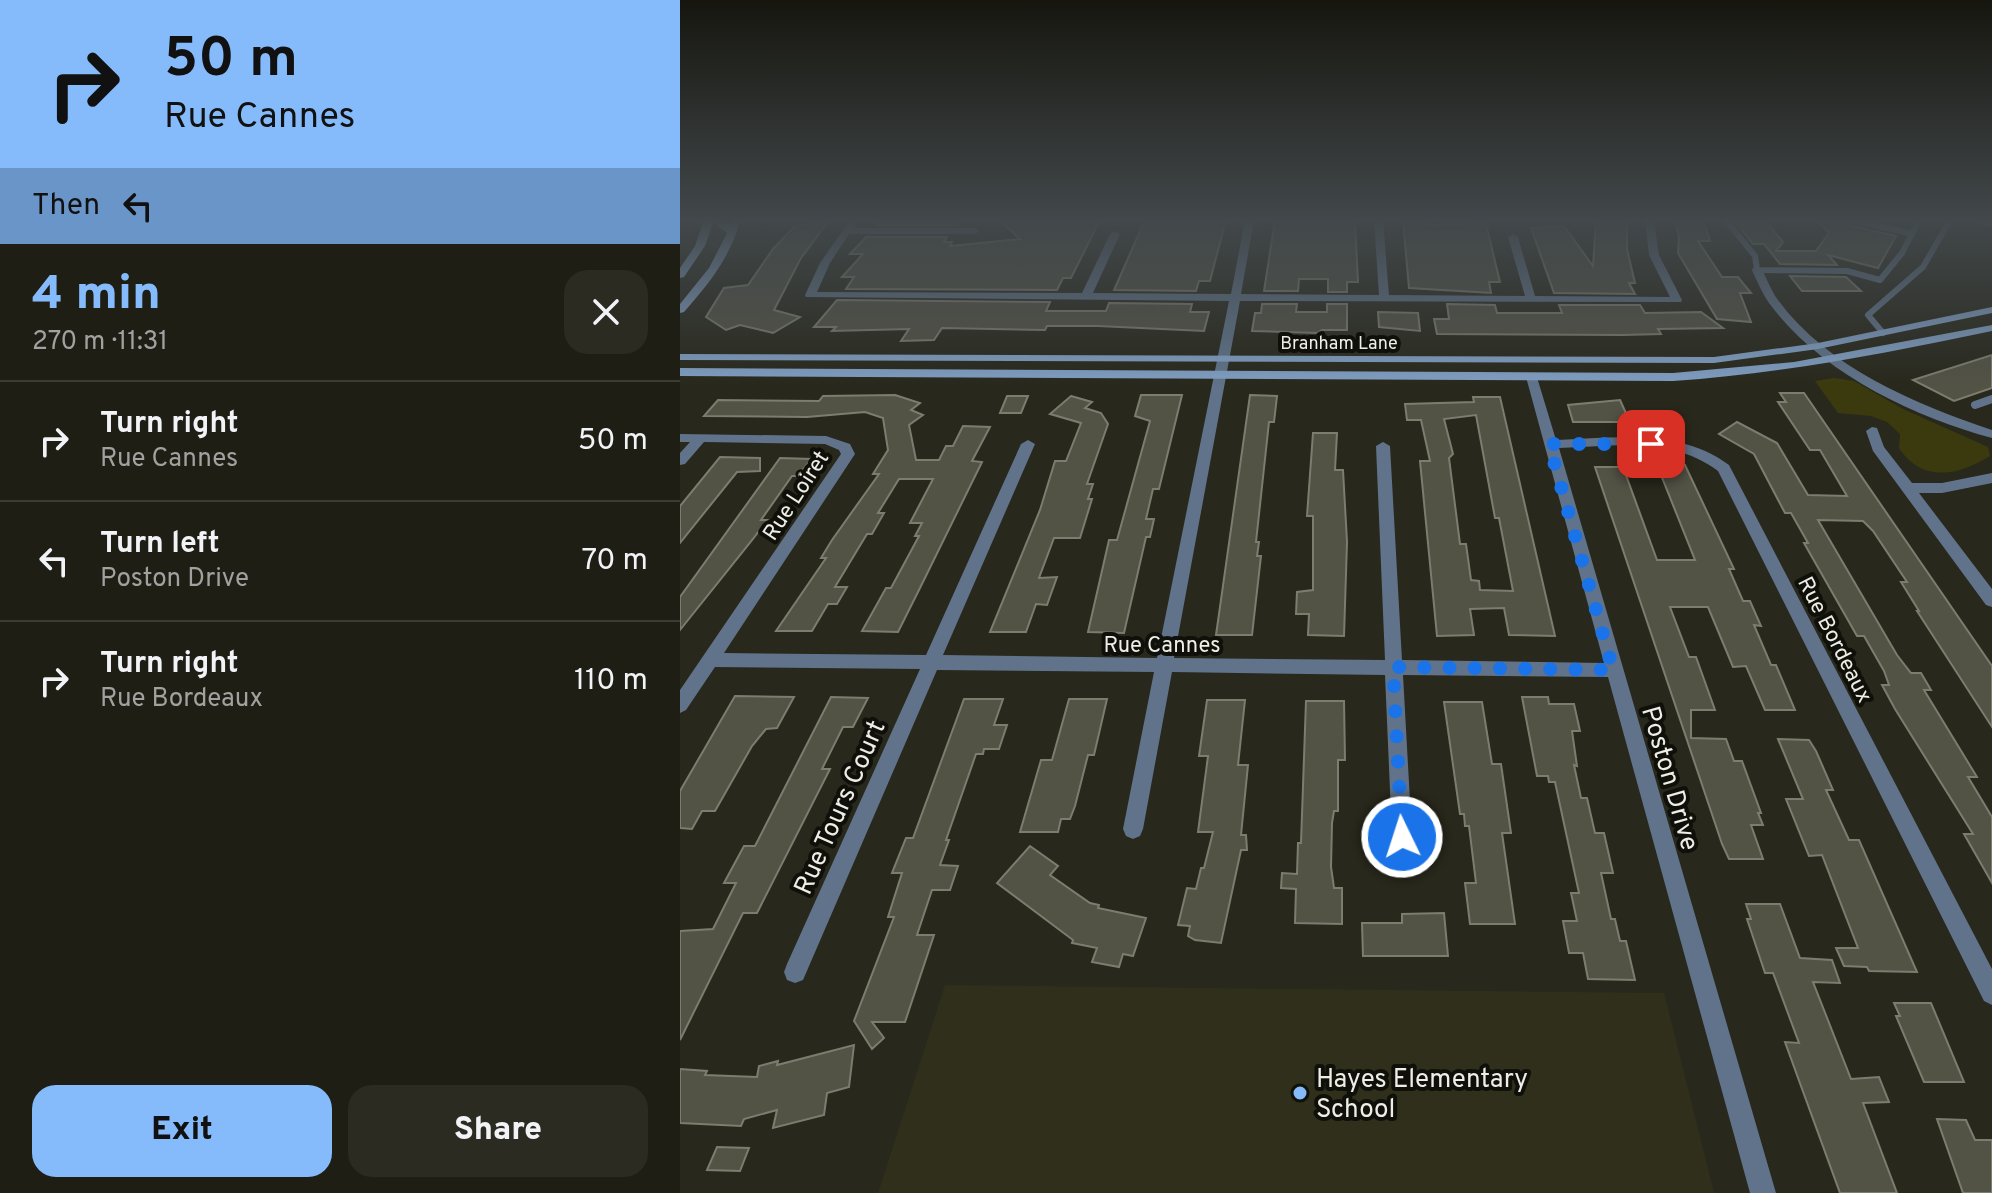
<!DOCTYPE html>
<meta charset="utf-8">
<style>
:root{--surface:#1e1e15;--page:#2b2b22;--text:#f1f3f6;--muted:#a1a2a0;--line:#3c3c34;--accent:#85bbfb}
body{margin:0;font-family:Overpass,sans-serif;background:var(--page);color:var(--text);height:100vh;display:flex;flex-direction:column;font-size:30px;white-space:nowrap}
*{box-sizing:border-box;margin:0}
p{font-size:26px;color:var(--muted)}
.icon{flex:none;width:44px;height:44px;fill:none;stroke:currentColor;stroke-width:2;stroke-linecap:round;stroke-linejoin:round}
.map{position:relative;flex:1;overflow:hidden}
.panel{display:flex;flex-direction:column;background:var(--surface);width:680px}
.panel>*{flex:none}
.hud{background:#85bbfb;color:#111;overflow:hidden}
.pin{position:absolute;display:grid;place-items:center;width:68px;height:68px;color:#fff;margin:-34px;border-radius:16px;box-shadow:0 4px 12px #0006}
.me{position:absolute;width:88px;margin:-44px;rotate:356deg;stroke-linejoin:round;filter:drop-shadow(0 0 6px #0008)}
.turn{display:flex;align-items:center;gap:28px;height:168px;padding:0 32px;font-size:36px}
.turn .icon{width:104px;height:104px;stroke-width:2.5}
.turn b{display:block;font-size:56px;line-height:68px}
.then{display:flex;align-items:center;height:76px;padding:0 32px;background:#0003;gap:16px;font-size:30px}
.round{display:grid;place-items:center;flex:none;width:84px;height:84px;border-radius:24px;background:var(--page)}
.summary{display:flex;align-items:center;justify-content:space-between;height:136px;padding:0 32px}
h1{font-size:48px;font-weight:800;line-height:60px;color:var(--accent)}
.button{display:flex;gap:16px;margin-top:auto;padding:16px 32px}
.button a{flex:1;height:92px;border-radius:24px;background:var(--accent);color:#111;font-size:32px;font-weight:800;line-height:92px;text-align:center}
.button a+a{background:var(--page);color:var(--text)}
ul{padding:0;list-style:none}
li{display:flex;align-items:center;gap:24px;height:120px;padding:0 32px;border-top:2px solid var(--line)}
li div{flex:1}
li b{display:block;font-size:30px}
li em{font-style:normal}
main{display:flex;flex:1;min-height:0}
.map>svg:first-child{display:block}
.built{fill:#2f2f1c}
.green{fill:#3b3a0e}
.building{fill:#525245;stroke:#7c7c6f;stroke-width:2;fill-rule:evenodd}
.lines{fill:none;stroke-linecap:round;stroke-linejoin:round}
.lane-far1{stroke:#60738a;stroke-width:6}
.lane{stroke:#60738a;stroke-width:8}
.street{fill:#60738a;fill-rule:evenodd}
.secondary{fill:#809ec2;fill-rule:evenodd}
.route{stroke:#1a73e8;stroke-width:14;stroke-dasharray:0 25.2}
.poi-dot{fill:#85bbfb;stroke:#10100b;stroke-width:3}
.labels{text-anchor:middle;stroke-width:8;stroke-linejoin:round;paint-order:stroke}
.far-street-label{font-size:18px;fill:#eeeee6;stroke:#10100b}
.street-label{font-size:22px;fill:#eeeee6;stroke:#10100b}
.near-street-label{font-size:26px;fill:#eeeee6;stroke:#10100b}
.near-poi-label{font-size:26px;fill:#eeeee6;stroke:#10100b;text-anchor:start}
</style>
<main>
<section class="panel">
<div class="hud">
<div class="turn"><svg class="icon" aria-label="right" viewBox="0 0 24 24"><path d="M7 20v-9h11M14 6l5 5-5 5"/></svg><div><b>50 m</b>Rue Cannes</div></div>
<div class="then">Then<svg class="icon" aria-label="left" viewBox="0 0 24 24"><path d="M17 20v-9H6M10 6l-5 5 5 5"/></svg></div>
</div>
<div class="summary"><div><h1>4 min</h1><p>270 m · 11:31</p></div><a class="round"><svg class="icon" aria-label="close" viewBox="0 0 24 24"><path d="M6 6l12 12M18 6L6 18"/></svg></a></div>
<ul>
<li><svg class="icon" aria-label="right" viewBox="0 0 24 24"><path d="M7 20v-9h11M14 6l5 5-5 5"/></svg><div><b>Turn right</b><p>Rue Cannes</p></div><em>50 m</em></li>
<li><svg class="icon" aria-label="left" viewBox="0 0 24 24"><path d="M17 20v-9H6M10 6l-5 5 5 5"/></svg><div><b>Turn left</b><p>Poston Drive</p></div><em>70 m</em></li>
<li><svg class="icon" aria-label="right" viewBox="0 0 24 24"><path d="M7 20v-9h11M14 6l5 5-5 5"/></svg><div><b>Turn right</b><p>Rue Bordeaux</p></div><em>110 m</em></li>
</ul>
<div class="button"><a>Exit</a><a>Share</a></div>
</section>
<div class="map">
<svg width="1312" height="1193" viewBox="0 0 1312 1193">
<rect width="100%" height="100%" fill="#28281c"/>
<!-- built -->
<polygon class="built" points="265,985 984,993 1034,1193 198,1193"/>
<!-- green -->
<path class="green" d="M1154 378 1174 381 1223 409 1308 447 1310 456C1278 476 1242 483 1219 448L1220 434 1207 422 1191 416 1158 413 1135 381Z"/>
<!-- building -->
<g class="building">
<polygon points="202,220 281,220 277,225 197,225"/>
<polygon points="319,220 420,220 391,278 383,278 377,290 166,289 174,277 162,277 183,254 170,254 186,237 267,237 264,242 272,242 270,246 340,239"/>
<polygon points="465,220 546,220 530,281 519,281 516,291 434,290"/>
<polygon points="595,220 675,220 678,282 667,282 667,292 648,292 648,279 619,279 618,291 584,291"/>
<polygon points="745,220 746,225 806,224 820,282 809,282 811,293 729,288 723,221"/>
<polygon points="916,220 947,220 947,249 955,283 949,283 955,294 874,293 851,228 884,226 913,266"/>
<polygon points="994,220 1017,220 1024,223 1030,241 1018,241 1042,277 1058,277 1071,293 1060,293 1071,322 1037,319 998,253 999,236"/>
<polygon points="1136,220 1167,220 1172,226 1216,236 1198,268 1148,255 1157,265 1100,264 1084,244 1073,244 1057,224 1087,223 1103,242 1096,251 1136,251 1149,233"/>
<polygon points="148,222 121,258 94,310 120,317 93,333 60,325 46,330 26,317 44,288 68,285 93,249 115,226"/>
<polygon points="1110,276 1166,277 1181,291 1122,291"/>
<polygon points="157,300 370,302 366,311 426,311 429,303 512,304 510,312 529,312 524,331 418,326 367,326 365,330 262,328 254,340 221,341 229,329 152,331 156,327 134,327"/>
<polygon points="582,304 617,304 616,312 647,312 647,304 667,304 667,330 642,330 637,333 572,331 575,313 581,313"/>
<polygon points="767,304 815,305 817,313 882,313 879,305 960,305 965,313 1021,312 1043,328 978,329 981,334 942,335 757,334 754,319 769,319"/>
<polygon points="698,312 738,313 740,331 699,327"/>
<polygon points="1312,355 1312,388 1274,401 1233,380"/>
<polygon points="1100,393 1124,393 1312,666 1312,727 1237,611 1239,611 1221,582 1227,582 1193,531 1183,521 1138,520 1217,655 1231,673 1241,673 1251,690 1244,690 1297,777 1288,777 1312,817 1312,883 1284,834 1293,834 1215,709 1202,685 1209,685 1204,671 1184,636 1177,636 1124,543 1128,543 1111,513 1105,513 1074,454 1039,434 1057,422 1097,443 1128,495 1167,496 1140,450 1130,450 1098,402 1106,402"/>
<polygon points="215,395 240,403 231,410 243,415 229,425 236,460 259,460 266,446 273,446 283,426 310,427 292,461 302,462 240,588 218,632 182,631 206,588 211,588 239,536 235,536 242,523 230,523 253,479 219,479 198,513 204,513 192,534 187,534 155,587 167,587 157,604 148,604 132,631 96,631 146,558 141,558 152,540 199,474 193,474 208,450 203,418 185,412 127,417 24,416 38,400 139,401 143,396"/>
<polygon points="461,395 502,395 479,489 473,489 466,519 474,519 470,537 466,537 444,633 408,632 429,540 437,540 470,421 455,416"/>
<polygon points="570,395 597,396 594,422 589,422 576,542 579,542 577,556 581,556 572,635 536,635"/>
<polygon points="327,396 348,396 341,413 320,413"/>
<polygon points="391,396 412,402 405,408 421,413 428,424 407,484 413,484 408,499 412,499 400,538 374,538 359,578 377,577 367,605 356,604 346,632 310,632 360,510 375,461 386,461 401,423 370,414"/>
<path d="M793 397H820L875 636 829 635 824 608 790 609 794 635 757 636 740 461H750L741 420H727L725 404 794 402ZM796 415 815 518H819L833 591 800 590 799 581 791 580 786 544H780L769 458 773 454 764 419Z"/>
<polygon points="940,400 950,422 893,422 888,405"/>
<polygon points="633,433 657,433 655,470 663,470 667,542 664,636 628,635 629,614 616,614 617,592 633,590 633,516 627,516"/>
<polygon points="40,457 80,458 80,471 57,472 0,543 0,506"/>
<polygon points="100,458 131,459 118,476 112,476 81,520 87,520 73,539 0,630 0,597"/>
<polygon points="977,465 1005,465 1054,569 1049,569 1063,601 1070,601 1081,626 1074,625 1091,665 1096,665 1115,710 1085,710 1066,666 1053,667 1028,607 990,607 1009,657 1016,657 1035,710 1011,710 1011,738 1046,739 1054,761 1062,761 1081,813 1078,813 1083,825 1071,825 1083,859 1049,859 1042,844 915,467 943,467 977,560 1015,560"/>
<polygon points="55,696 114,697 97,728 86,729 72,746 35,811 22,811 12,829 0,828 0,791"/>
<polygon points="151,697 188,698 173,727 163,727 142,769 150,769 77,913 63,913 0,1040 0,931 33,929 56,883 44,883 64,846 75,846"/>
<polygon points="842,697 868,697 869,704 894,704 900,731 892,731 897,766 894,765 901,798 907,798 915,833 924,833 933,873 921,873 931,919 935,919 940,941 946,941 955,980 908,979 903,953 889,953 883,921 897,921 891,893 899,893 875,782 869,782 868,776 857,776"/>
<polygon points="284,699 323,699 314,725 327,725 319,749 304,749 303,754 296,754 266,840 269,840 260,865 278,866 270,890 252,890 237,935 254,935 225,1022 192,1022 204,1038 192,1049 174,1021 214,917 208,917 222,873 212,873 226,838 233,838"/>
<polygon points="389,699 427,699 414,755 408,755 395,806 390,819 381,819 378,832 340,832 361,760 372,760"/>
<polygon points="527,700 565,700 558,765 568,765 561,835 566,835 567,850 561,850 541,943 515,940 508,936 510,926 498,925 507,888 516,889 521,868 524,868 533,832 518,832 528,756 519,756"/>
<polygon points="626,701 664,701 665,760 658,760 658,811 654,811 652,823 651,867 654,888 662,888 662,924 615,923 616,889 601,888 602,873 617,874 618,843 621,843"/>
<polygon points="764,702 802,702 812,764 821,764 831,833 822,833 835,924 790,924 785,883 796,883 789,826 785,826 784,814 780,814"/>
<polygon points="1098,739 1129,740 1136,751 1153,790 1146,790 1169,840 1179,840 1237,972 1189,971 1187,967 1164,966 1156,948 1178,948 1142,855 1129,856 1106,799 1123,799"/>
<polygon points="350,846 378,866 370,875 410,903 419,905 418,908 466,918 453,956 443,954 439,967 412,962 417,948 392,943 393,940 317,883"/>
<polygon points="1066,904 1100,904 1120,958 1152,960 1160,983 1133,982 1171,1079 1199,1077 1209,1102 1183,1103 1217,1193 1160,1193 1105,1042 1119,1043 1093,973 1085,973 1067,919 1071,919"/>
<polygon points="764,913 768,956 683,956 682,923 722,923 722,914"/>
<polygon points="1214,1003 1251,1003 1284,1082 1244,1082 1216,1016 1220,1016"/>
<polygon points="174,1045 169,1087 147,1093 144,1115 93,1128 97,1110 64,1119 61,1126 0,1123 0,1069 27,1071 25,1075 77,1077 79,1066 98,1061 97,1065"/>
<polygon points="1257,1119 1286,1120 1295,1140 1312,1140 1312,1193 1283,1193"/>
<polygon points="37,1147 69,1148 60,1171 27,1170"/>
</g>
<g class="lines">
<!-- lane-far1 -->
<g class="lane-far1">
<polyline points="1046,220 1075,256 1077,270 1167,271 1200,280 1222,253 1239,220"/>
<polyline points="1173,220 1232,234"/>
<polyline points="1296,220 1312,224"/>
<polyline points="1203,333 1188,315 1243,267 1270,220"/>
</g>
<!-- lane -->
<polyline class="lane" points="1295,405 1312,399"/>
<!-- street -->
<g class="street">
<path d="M170 220H179L173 228H295L300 231 295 234H169L150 263 137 292 402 293 430 234 435 231 440 234 413 293 551 294 565 220H574L561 294 699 295 694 220H703L709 295 845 296 828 237 833 234 838 237 855 296 990 297 969 255 965 220H974L979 255 1002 300 1001 302 560 301 494 658 705 660 696 446 703 442 710 446 722 660 924 663 846 377 852 373 856 374 876 440C934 438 1000 428 1049 465L1312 969V1005L1304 1001 1038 471C993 436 932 446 879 448L1096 1193H1070L928 677 723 675 732 837 729 844 722 847 715 844 712 837 705 675 492 672 463 829 460 836 453 839 446 836 443 829 474 672 257 670 123 980 115 983 107 980 104 972 107 964 240 669 35 667 6 710 0 713V690L161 454 159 450 145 444 24 442 5 464 0 465V453L10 442H0V434L146 436 170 444 175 454 44 653 246 655 341 444 348 440 355 444 263 655 477 658 549 301 126 297 125 295 140 263Z"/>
<path d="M1073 268H1081C1087 278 1091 291 1098 300 1148 368 1235 404 1312 430V438C1231 416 1140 372 1089 303 1082 293 1077 281 1072 270Z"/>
<polygon points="1192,427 1197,428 1204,447 1232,483 1262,483 1312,473 1312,483 1262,493 1239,493 1312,589 1312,607 1306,605 1193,451 1186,431"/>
</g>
<!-- secondary -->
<g class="secondary">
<polygon points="24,220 34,220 25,246 4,277 0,278 0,268 15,246"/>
<path d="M39 220H47V224L50 225 52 220H60C52 255 28 285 4 312L0 313V304L29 268 47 233 37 225Z"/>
<polygon points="1312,307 1312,313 1138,349 1034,363 0,360 0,354 1034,357 1138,343"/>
<path d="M1312 325V331C1206 353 1101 374 993 381L0 376V368L993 373 1114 362Z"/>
</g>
</g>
<!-- sky -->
<linearGradient id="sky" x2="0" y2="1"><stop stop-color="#16160f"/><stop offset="0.57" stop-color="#42484b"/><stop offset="1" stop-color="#42484b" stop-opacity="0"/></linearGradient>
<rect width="1312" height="387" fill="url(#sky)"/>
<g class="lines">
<!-- route -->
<polyline class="route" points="722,837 713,667 933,670 869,444 971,444"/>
</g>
<!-- markers -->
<circle class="poi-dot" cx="620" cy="1093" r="8"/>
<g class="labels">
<!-- far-street labels -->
<g class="far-street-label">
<text x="659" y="349">Branham Lane</text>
</g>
<!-- street labels -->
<g class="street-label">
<text transform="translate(115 495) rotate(-57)" y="8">Rue Loiret</text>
<text transform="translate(1156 639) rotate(63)" y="8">Rue Bordeaux</text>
<text x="482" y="652">Rue Cannes</text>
</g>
<!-- near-street labels -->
<g class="near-street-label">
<text transform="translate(991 778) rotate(74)" y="9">Poston Drive</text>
<text transform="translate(159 807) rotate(-66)" y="9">Rue Tours Court</text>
</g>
<!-- near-poi labels -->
<g class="near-poi-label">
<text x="636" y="1087">Hayes Elementary<tspan x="636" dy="30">School</tspan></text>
</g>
</g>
</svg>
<div class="pin" style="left:971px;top:444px;background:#d93025"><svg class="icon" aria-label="arrive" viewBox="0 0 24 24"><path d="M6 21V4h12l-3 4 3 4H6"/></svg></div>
<svg class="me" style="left:722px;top:837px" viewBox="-20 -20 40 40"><circle r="17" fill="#1a73e8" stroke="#fff" stroke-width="3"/><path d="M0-11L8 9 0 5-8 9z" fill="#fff"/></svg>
</div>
</main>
